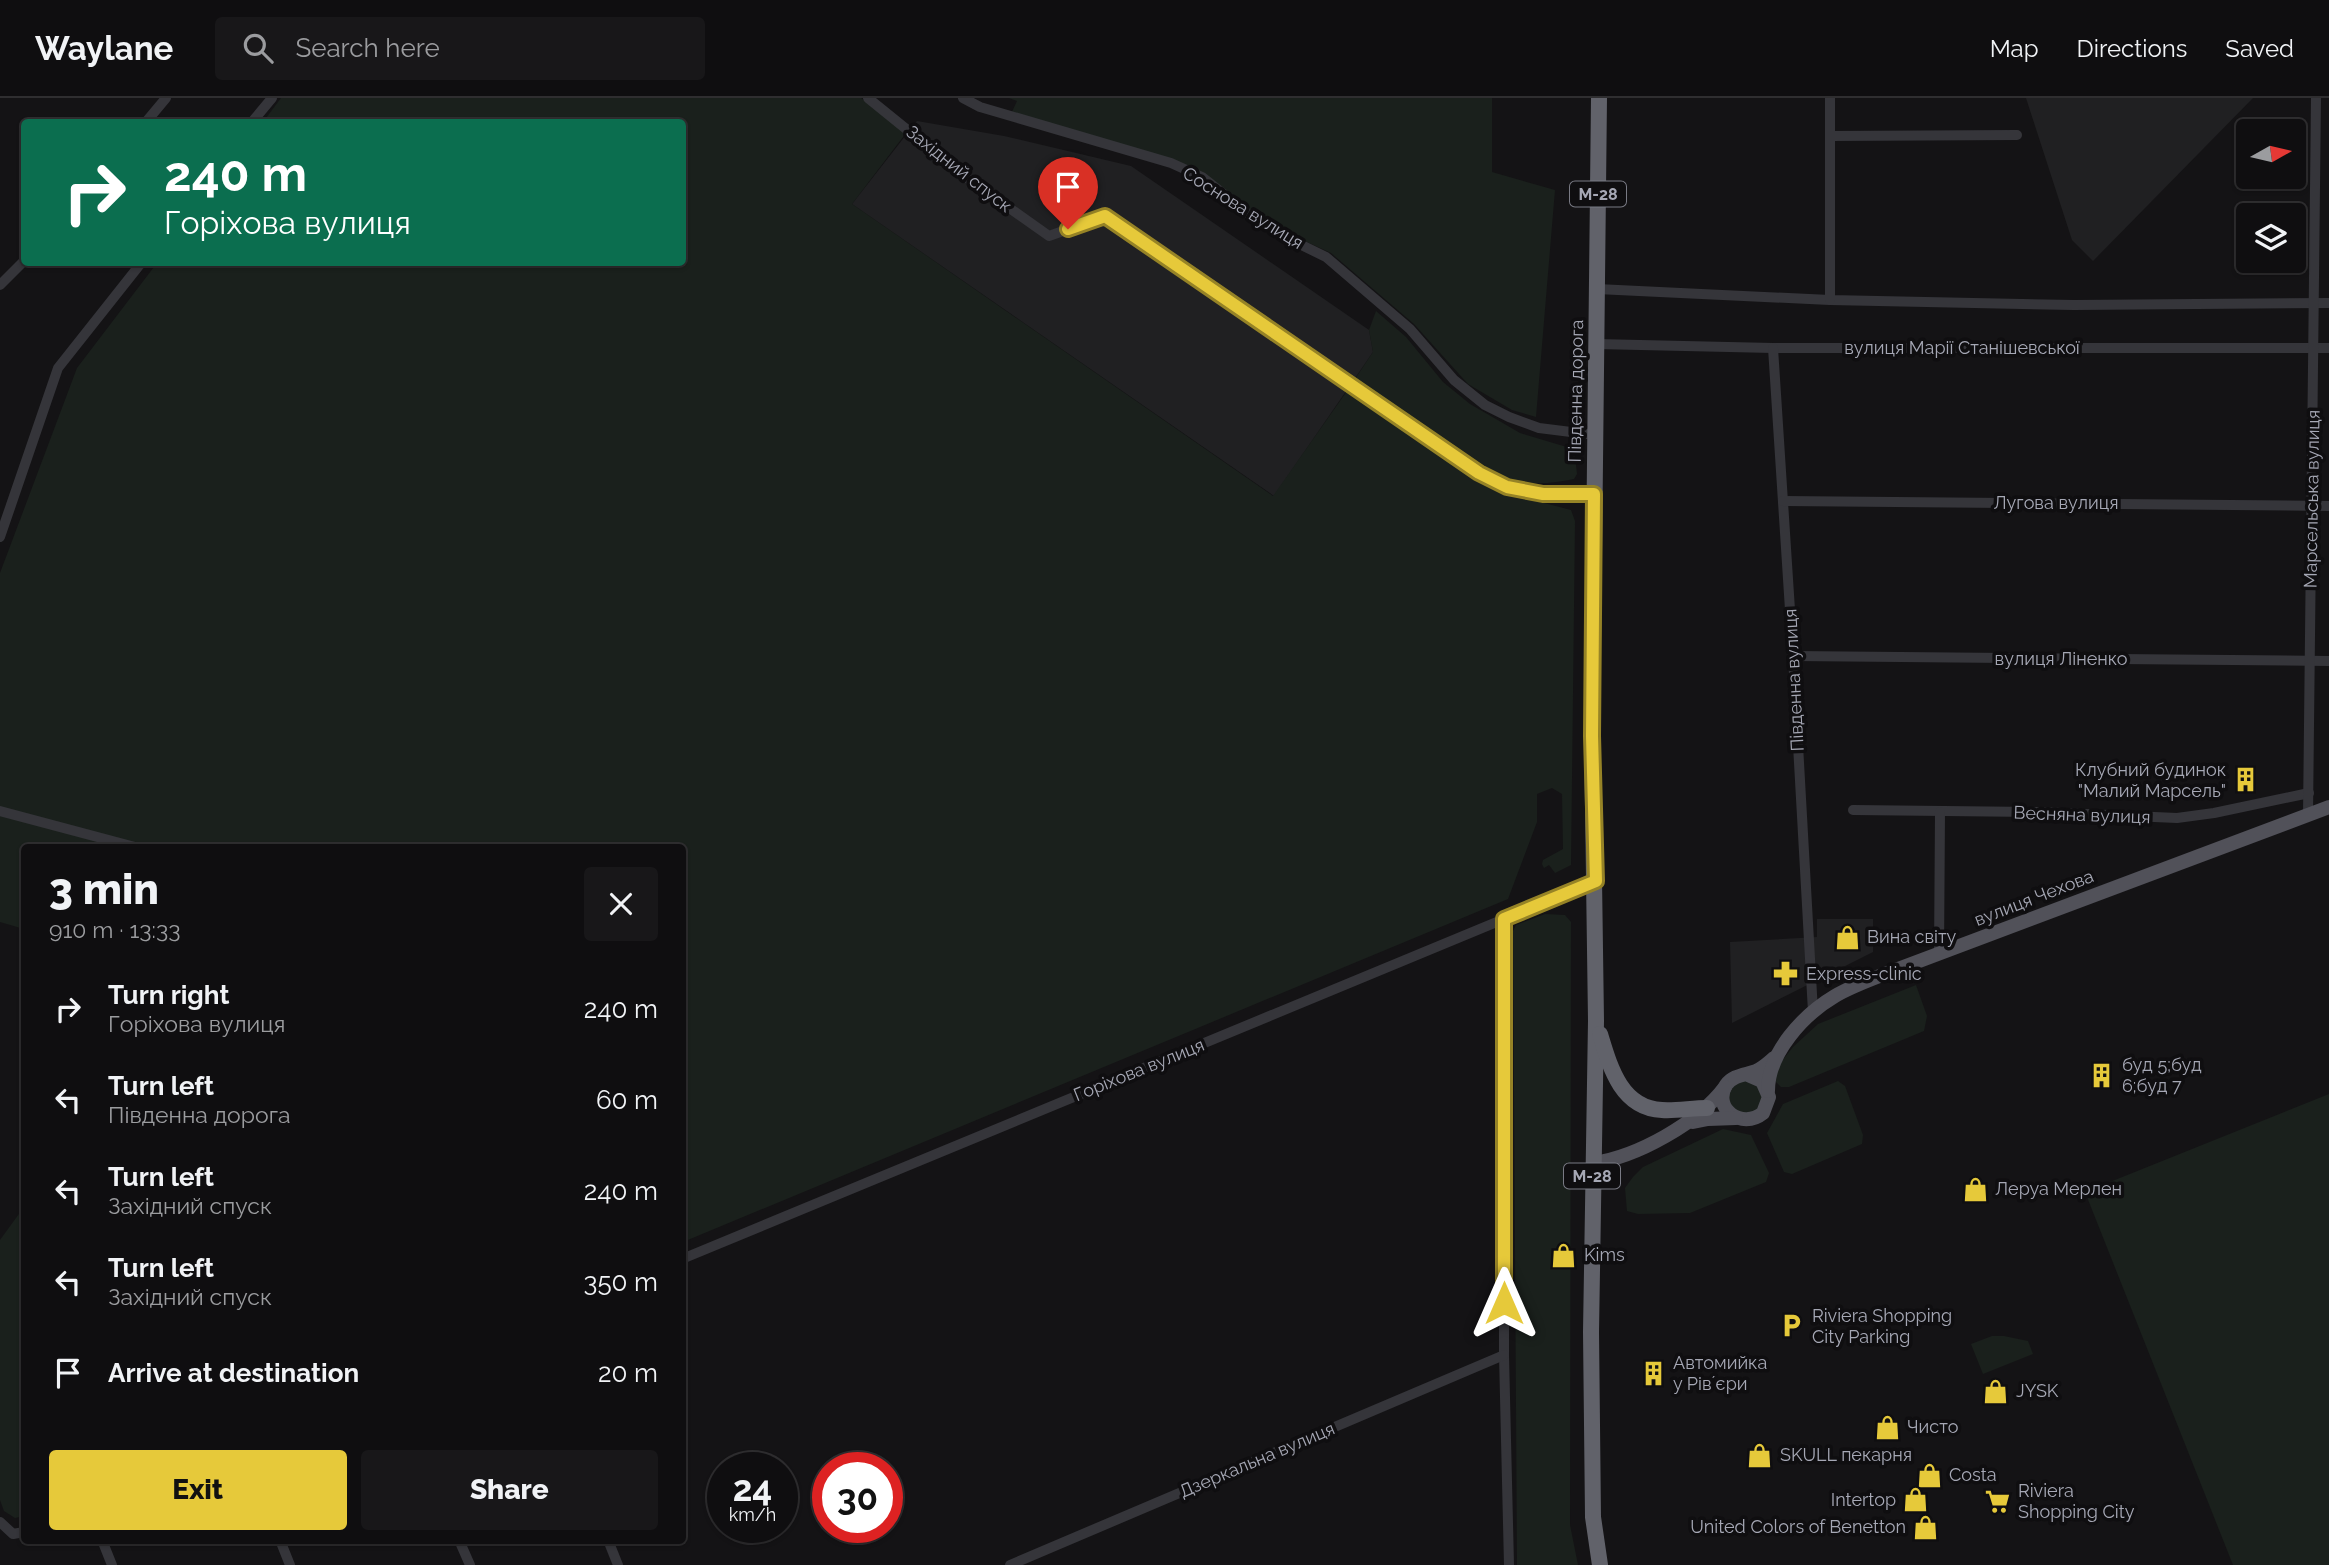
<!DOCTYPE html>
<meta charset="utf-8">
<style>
:root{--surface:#0f0e10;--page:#181719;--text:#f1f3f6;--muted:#9b9c9f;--line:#2f2e30;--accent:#e6c93a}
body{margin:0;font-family:Raleway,sans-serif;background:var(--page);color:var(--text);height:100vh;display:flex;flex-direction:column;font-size:26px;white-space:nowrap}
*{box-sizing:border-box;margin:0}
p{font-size:23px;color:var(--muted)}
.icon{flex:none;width:38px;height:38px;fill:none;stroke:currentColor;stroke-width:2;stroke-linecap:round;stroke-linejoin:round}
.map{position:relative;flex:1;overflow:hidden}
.details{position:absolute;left:21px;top:746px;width:665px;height:700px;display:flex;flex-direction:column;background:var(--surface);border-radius:7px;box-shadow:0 2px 5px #0004,0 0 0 2px var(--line)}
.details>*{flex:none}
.top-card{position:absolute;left:21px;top:21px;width:665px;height:147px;border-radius:7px;box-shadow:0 2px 5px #0004,0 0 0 2px var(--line);background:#0b6e4f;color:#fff;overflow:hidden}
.needle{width:46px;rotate:82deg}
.tools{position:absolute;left:2236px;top:21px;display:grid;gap:14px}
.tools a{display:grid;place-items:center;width:70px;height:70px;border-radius:7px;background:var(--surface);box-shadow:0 2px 5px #0004,0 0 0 2px var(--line);font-size:35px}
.speed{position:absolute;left:707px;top:1354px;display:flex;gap:14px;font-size:35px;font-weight:700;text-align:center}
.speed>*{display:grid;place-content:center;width:91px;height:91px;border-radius:50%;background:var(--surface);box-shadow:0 2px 5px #0004,0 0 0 2px var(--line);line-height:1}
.speed small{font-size:18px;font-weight:400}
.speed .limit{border:10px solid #d22;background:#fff;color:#111}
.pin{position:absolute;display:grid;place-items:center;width:60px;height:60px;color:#fff;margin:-72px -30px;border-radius:50% 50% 50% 0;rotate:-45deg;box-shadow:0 0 7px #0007}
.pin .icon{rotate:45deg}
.me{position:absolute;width:77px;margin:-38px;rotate:0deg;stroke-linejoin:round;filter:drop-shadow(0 0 5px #0008)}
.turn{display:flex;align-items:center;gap:24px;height:147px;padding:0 28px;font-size:32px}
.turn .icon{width:91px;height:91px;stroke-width:2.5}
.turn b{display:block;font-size:49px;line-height:60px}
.round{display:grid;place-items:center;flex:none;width:74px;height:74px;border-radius:7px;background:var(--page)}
.head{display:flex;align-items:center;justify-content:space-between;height:119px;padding:0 28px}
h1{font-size:42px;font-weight:800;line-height:52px}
.primary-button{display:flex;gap:14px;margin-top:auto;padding:14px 28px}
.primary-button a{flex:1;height:80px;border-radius:7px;background:var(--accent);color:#111;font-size:28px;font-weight:800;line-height:80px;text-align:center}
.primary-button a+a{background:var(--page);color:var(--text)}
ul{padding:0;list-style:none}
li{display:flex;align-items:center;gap:21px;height:91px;padding:0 28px}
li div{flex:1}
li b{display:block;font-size:26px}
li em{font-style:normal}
header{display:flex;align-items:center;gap:42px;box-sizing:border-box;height:98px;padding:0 35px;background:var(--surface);border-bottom:2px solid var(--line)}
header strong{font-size:33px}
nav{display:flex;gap:38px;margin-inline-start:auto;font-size:24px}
.search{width:490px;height:63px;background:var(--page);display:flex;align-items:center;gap:18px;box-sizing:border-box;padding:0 24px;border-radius:7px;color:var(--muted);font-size:26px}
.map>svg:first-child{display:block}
.built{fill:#202022}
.green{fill:#1a201c}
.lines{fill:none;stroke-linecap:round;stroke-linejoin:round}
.minor{stroke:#35353a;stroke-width:10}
.major{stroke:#515159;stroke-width:14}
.highway{stroke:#61626a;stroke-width:16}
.route-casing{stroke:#968326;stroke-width:18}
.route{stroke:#e6c93a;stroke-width:12}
.labels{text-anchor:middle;stroke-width:7;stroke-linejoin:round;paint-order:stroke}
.shield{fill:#0f0e10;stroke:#797a84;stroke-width:2}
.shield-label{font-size:16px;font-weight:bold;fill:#a6a8b5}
.street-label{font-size:18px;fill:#a6a8b5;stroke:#0f0e10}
.poi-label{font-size:18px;fill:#a6a8b5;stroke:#0f0e10;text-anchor:start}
</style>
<header>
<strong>Waylane</strong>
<div class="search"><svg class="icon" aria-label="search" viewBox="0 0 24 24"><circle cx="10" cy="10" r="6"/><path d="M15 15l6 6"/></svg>Search here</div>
<nav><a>Map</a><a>Directions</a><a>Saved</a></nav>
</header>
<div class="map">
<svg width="2329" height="1467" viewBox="0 0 2329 1467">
<rect width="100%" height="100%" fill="#141315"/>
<!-- built -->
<g class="built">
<polygon points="2026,0 2253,0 2093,163 2072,142"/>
<polygon points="917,23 1004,38 1131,68 1369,232 1373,254 1274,398 852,106"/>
<polygon points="1817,821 1873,821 1873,854 1732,925 1730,844 1817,839"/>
</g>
<!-- green -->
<g class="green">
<polygon points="281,0 861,0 906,35 852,106 1273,398 1347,293 1502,394 1571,412 1575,423 1571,767 1555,775 1549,767 1544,770 1542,766 1543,762 1563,751 1562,696 1552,690 1537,696 1537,724 1508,801 683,1144 682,749 24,749 24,831 0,824 0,475 77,270 157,165 682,164 682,24 263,24"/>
<polygon points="1009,0 1492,0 1492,74 1555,92 1536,319 1512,312 1468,286 1414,226 1331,155 1263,124 1206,80 1011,16 1017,3"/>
<path d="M1376 213 1406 239 1443 284 1470 306 1520 335 1570 350 1575 358 1577 376 1574 381C1544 387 1528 387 1500 378L1355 281 1373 254 1369 232Z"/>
<polygon points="1545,816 1565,817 1571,824 1570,1427 1578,1467 1517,1467 1513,833 1516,827"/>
<polygon points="1916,887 1927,918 1924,933 1789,989 1781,989 1776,984 1775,977 1781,964 1793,949 1818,926"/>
<path d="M1746 980 1765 994 1756 1017 1732 1013C1726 991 1725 992 1746 980Z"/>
<polygon points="1838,983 1845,988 1863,1037 1862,1046 1792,1076 1784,1074 1767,1035 1783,1006"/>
<polygon points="2329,996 2329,1467 2233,1467 2085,1094"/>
<polygon points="1723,1031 1751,1037 1769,1075 1766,1084 1690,1115 1638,1116 1627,1113 1625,1090 1633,1079 1643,1069"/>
<polygon points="24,1109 24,1418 15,1420 4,1413 0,1402 0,1142"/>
<polygon points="1992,1238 2004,1238 2028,1243 2033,1256 1983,1276 1971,1246"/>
</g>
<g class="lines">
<!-- minor -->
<g class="minor">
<polyline points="868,0 963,77 1049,138 1105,118 1479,375 1507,389 1543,395 1594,396"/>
<polyline points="963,0 980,9 1171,65 1202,79 1255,121 1281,137 1326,159 1410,231 1454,282 1485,307 1509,319 1539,330 1595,337"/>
<polyline points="146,24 166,0"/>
<polyline points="252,24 272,0"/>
<polyline points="1830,38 2017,37"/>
<polyline points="0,187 24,163"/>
<polyline points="1597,191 1830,202 2074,207 2329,205"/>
<polyline points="1830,202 1830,0"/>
<polyline points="1596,246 1773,250 2329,250"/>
<polyline points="1773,250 1793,558 1813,914"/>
<polyline points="1783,403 2329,408"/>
<polyline points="0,439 58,270 142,164"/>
<polyline points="1793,558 2329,563"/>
<polyline points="1853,712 2040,714 2177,720 2214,715 2309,695"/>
<polyline points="0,713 135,749"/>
<polyline points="2308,717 2316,0"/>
<polyline points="1504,821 1504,1257 1509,1467"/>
<polyline points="1939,857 1940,714"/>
<polyline points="682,1161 1596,783"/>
<polyline points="0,1424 13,1436 24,1434"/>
<polyline points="102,1442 112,1467"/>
<polyline points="280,1442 290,1467"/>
<polyline points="459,1442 470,1467"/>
<polyline points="608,1442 618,1467"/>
<polyline points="1010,1467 1504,1257"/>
</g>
<!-- major -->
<g class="major">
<path d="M1746 976 1762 983 1769 999 1763 1015C1742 1032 1712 1011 1726 987 1733 977 1745 977 1756 973 1763 970 1768 965 1774 960"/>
<path d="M1768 993C1768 955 1803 917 1835 898 1852 888 1872 881 1890 874L2329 709"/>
<polyline points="1693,1024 1708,1021 1736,1020"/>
<path d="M1593 1065C1637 1059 1698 1025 1725 989"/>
</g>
<!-- highway -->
<g class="highway">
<polyline points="1599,0 1592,638 1596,923 1591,1234 1593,1419 1600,1467"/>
<path d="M1600 936C1610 969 1621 1010 1662 1012 1676 1013 1692 1010 1707 1010"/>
</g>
</g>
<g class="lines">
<defs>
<polyline id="route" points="1068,131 1105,118 1479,375 1507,389 1543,396 1594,396 1592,638 1596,783 1504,821 1504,1205"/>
</defs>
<!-- route casing -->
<use href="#route" class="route-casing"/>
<!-- route -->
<use href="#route" class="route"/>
</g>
<!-- icons -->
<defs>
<symbol id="building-bare" viewBox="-9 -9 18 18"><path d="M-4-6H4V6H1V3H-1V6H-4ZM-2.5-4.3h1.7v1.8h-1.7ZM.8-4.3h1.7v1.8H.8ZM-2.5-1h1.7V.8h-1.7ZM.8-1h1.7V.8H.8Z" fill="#e6c93a" stroke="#0f0e10" stroke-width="2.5" paint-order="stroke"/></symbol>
<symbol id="shop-bare" viewBox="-9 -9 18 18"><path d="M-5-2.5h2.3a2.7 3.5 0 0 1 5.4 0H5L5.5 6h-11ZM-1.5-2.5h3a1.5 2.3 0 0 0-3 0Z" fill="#e6c93a" stroke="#0f0e10" stroke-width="2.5" paint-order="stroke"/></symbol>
<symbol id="pharmacy-bare" viewBox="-9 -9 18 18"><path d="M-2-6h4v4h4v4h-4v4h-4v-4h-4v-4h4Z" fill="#e6c93a" stroke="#0f0e10" stroke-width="2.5" paint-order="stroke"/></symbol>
<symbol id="parking-bare" viewBox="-9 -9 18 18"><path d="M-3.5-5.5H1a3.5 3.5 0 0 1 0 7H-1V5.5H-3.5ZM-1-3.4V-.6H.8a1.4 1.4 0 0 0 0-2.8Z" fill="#e6c93a" stroke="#0f0e10" stroke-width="2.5" paint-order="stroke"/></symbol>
<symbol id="supermarket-bare" viewBox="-9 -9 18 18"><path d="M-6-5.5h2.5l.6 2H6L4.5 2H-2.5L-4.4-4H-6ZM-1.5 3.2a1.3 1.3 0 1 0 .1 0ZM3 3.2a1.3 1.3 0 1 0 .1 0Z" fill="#e6c93a" stroke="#0f0e10" stroke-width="2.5" paint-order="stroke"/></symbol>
</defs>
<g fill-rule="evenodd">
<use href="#building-bare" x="2228" y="664" width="35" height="35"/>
<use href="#shop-bare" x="1830" y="822" width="35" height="35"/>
<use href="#pharmacy-bare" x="1768" y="858" width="35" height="35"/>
<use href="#building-bare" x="2084" y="960" width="35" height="35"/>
<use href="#shop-bare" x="1958" y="1074" width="35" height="35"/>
<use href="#shop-bare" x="1546" y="1140" width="35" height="35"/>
<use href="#parking-bare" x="1774" y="1210" width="35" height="35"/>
<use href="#building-bare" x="1636" y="1258" width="35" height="35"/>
<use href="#shop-bare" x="1978" y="1276" width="35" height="35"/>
<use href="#shop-bare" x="1870" y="1312" width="35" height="35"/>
<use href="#shop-bare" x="1742" y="1340" width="35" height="35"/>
<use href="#shop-bare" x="1912" y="1360" width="35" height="35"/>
<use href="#shop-bare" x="1898" y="1384" width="35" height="35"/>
<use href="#supermarket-bare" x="1980" y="1386" width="35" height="35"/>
<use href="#shop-bare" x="1908" y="1412" width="35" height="35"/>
</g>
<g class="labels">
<!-- shield labels -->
<g class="shield">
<rect x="1570" y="83.5" width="56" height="25" rx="5"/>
<rect x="1564" y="1065.5" width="56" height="25" rx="5"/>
</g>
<g class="shield-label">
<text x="1598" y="102">М-28</text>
<text x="1592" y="1084">М-28</text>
</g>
<!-- street labels -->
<g class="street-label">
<text transform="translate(959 71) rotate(38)" y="6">Західний спуск</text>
<text transform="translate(1243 110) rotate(32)" y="6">Соснова вулиця</text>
<text x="1962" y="256">вулиця Марії Станішевської</text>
<text transform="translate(1576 293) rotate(-89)" y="6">Південна дорога</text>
<text transform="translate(2312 401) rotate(-89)" y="6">Марсельська вулиця</text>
<text x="2056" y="411">Лугова вулиця</text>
<text x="2061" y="567">вулиця Ліненко</text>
<text transform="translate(1794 582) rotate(-93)" y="6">Південна вулиця</text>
<text transform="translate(2082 717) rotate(2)" y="6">Весняна вулиця</text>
<text transform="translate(2034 800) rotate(-21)" y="6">вулиця Чехова</text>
<text transform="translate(1139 972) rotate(-22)" y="6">Горіхова вулиця</text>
<text transform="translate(1257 1362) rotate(-23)" y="6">Дзеркальна вулиця</text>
</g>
<!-- poi labels -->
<g class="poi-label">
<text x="2226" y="678" text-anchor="end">Клубний будинок<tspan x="2226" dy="21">"Малий Марсель"</tspan></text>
<text x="1867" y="845">Вина світу</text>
<text x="1806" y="882">Express-clinic</text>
<text x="2122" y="973">буд 5;буд<tspan x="2122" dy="21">6;буд 7</tspan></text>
<text x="1995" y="1097">Леруа Мерлен</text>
<text x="1584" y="1163">Kims</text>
<text x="1812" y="1224">Riviera Shopping<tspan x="1812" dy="21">City Parking</tspan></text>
<text x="1673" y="1271">Автомийка<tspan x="1673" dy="21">у Рівʼєри</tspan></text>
<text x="2016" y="1299">JYSK</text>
<text x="1907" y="1335">Чисто</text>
<text x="1780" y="1363">SKULL пекарня</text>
<text x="1949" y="1383">Costa</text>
<text x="2018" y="1399">Riviera<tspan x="2018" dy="21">Shopping City</tspan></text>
<text x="1896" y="1408" text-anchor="end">Intertop</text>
<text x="1906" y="1435" text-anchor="end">United Colors of Benetton</text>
</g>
</g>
</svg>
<div class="tools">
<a><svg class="needle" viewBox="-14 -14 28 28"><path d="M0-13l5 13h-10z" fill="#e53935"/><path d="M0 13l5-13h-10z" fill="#9b9c9f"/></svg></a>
<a><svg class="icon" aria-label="layers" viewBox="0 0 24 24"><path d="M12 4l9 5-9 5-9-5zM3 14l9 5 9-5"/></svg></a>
</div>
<div class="speed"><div>24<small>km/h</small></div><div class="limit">30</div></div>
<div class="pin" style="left:1068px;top:131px;background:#d93025"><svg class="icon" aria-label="arrive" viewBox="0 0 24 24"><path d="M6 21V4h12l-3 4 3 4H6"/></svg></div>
<svg class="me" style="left:1504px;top:1205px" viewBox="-20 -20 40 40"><path d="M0-17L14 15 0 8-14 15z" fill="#e6c93a" stroke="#fff" stroke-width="4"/></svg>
<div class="top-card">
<div class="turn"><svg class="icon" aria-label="right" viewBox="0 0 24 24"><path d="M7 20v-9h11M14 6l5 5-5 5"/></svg><div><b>240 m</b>Горіхова вулиця</div></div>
</div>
<section class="details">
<div class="head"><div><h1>3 min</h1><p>910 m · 13:33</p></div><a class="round"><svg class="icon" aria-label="close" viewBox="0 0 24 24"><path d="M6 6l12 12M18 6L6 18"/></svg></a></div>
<ul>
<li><svg class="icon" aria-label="right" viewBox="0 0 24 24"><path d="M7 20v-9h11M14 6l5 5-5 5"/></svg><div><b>Turn right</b><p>Горіхова вулиця</p></div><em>240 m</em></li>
<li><svg class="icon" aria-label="left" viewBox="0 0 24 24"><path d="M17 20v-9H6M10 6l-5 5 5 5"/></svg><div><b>Turn left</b><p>Південна дорога</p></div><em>60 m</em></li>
<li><svg class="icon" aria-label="left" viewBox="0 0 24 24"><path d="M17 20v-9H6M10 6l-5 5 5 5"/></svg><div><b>Turn left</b><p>Західний спуск</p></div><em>240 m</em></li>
<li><svg class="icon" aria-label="left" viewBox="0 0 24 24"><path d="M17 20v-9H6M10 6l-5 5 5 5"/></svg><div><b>Turn left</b><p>Західний спуск</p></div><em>350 m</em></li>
<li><svg class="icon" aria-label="arrive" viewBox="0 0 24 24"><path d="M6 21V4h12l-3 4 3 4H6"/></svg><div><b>Arrive at destination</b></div><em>20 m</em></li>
</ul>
<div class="primary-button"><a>Exit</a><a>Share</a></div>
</section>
</div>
